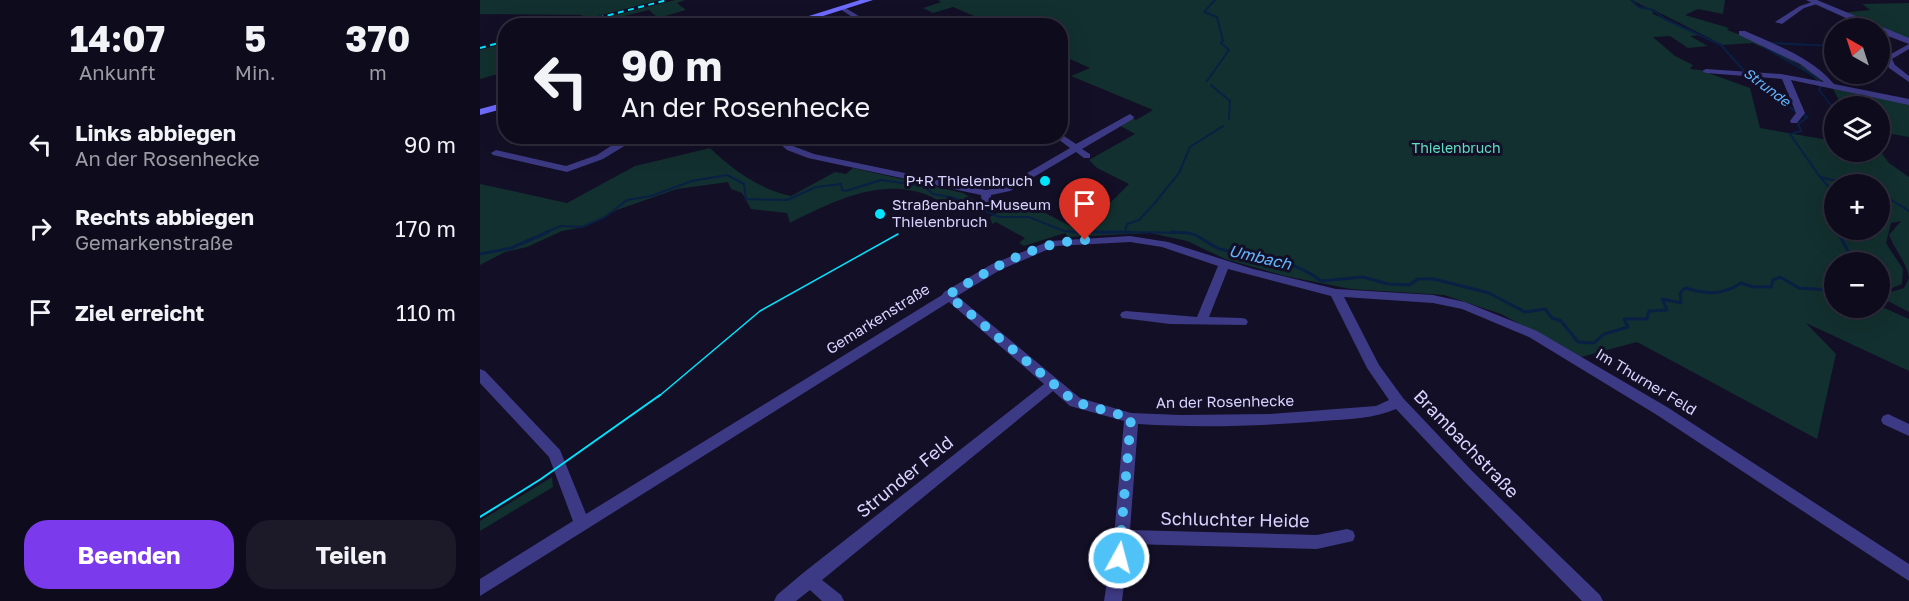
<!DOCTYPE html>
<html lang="de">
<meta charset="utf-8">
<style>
:root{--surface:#0e0b1c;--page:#1c1929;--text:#f1f3f6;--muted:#9b9ba3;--line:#2e2b3b;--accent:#7c3aed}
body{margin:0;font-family:"Golos Text",sans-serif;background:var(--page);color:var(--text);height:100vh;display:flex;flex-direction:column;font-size:22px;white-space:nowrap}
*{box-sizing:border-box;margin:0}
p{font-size:20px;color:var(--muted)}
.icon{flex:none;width:33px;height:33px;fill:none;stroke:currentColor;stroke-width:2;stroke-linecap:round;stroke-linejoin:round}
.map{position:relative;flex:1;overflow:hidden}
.details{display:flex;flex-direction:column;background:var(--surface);width:480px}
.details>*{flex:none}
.top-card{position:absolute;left:18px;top:18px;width:570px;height:126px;border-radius:24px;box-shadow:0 6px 24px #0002,0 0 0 2px var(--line);background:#0e0b1c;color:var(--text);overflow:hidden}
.needle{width:39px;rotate:321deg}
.controls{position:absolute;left:1344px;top:18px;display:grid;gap:12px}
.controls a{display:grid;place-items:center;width:66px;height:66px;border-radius:50%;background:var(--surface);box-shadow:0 6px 24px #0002,0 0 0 2px var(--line);font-size:30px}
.pin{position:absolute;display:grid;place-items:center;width:51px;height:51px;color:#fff;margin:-62px -26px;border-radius:50% 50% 50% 0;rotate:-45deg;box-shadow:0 0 6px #0007}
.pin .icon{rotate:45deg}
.me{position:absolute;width:66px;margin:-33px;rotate:7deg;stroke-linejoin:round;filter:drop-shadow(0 0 4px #0008)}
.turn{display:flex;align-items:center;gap:21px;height:126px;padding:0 24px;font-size:27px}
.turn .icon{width:78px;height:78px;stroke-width:2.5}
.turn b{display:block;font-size:42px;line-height:51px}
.eta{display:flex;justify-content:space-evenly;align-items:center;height:102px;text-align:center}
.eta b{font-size:36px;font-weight:700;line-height:42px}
.cta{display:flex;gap:12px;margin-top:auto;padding:12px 24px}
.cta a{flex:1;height:69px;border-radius:24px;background:var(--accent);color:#fff;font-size:24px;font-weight:700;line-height:69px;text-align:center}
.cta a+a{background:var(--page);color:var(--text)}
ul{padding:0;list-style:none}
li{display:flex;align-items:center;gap:18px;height:84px;padding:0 24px}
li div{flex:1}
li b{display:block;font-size:22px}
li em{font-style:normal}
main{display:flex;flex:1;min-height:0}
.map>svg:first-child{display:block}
.green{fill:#12302f;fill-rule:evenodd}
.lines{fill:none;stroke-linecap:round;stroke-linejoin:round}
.stream-far1{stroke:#0a1f44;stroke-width:2}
.stream{stroke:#0a1f44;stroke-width:3}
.minor{fill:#3d3a85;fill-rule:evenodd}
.tertiary{fill:#3d3a85;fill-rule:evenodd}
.secondary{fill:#6f6bff;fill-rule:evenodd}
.tram-far1{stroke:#00e5ff;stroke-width:1.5}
.tram{stroke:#00e5ff;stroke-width:2}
.rail{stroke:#00e5ff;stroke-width:2;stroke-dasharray:6 4.5;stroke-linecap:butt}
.route{stroke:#4fc3f7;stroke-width:10;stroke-dasharray:0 18}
.poi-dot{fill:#00e5ff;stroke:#130f26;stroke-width:2}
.labels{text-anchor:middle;stroke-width:6;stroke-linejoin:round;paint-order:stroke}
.far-water-label{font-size:14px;font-style:italic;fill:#62b6ff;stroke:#130f26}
.far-park-label{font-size:14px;fill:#5fe0c0;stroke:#130f26}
.poi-label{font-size:15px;fill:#d9d4ff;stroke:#130f26;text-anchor:end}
.street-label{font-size:15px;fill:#d9d4ff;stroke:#130f26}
.water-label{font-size:16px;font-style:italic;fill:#62b6ff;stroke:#130f26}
.near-street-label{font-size:18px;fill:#d9d4ff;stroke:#130f26}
</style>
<main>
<section class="details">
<div class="eta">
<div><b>14:07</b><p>Ankunft</p></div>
<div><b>5</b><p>Min.</p></div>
<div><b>370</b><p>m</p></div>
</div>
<ul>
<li><svg class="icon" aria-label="left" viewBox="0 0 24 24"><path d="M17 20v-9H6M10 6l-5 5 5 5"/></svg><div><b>Links abbiegen</b><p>An der Rosenhecke</p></div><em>90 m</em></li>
<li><svg class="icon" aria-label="right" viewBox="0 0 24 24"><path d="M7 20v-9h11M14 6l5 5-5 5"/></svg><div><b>Rechts abbiegen</b><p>Gemarkenstraße</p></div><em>170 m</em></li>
<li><svg class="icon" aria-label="arrive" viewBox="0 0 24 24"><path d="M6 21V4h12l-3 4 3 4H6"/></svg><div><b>Ziel erreicht</b></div><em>110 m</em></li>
</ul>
<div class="cta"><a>Beenden</a><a>Teilen</a></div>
</section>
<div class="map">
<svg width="1429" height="601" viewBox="0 0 1429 601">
<rect width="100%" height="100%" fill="#130f26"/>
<!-- green -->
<g class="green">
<polygon points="0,0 180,0 79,26 63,25 104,15 0,14"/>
<polygon points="195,0 205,0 197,3 206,10 178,18 169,10 107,25 95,25"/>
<path d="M458 0H1150L1158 7 1169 9 1152 0H1245L1243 14 1218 9 1205 15 1249 28 1247 30C1280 41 1314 60 1343 80L1338 81 1317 64 1273 43 1243 45 1172 9 1173 14 1221 35 1210 36 1228 46 1208 48 1190 36 1173 37 1195 56 1213 65 1210 69 1220 70 1270 88 1280 128 1354 141V152L1400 151 1409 163 1429 177V278C1427 263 1415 250 1409 235L1421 221 1411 223 1406 243 1423 269 1422 284 1400 293V262H1354V308L1400 306 1429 319V371L1326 323 1356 354 1337 439 1157 342 1101 357 1021 314 964 295 871 289 805 276 745 259 707 241 670 233 588 237 585 233 544 246 539 243 545 238 516 222 512 224 510 217C523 208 537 210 552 206L594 228 625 208 649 184 617 168 609 160 655 134 639 125 652 118 656 120 673 110 591 76 610 68 581 55 580 26 515 25 473 7 453 13 443 8 461 2ZM1354 184H1400V230H1354Z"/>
<polygon points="1429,3 1429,39 1360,13 1390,10 1382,4"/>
<polygon points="25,43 25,72 0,79 0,50"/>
<polygon points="1353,89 1429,104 1429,137 1400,132 1400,106 1362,106"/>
<path d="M230 148C253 170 279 189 311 196L355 172 366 174 373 168 483 193 508 208 502 211 480 205 472 210C422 168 360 197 310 223L307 213 271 209 262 193 251 189 248 182 197 189 137 210 105 227 82 231 47 247 25 252 0 265V184L87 203 155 166Z"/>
<polygon points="1429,278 1429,312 1402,298 1401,295 1424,288"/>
<polygon points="72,477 73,487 0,531 0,521"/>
</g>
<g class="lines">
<!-- stream-far1 -->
<g class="stream-far1">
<polyline points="1151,0 1159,7 1173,10 1185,19 1241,45 1265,72 1316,112 1328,117 1318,124 1321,131 1310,134 1340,177 1369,184"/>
<polyline points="1290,43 1354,46"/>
<polyline points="1282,46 1339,79"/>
<polyline points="727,81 749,50 741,43 743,41 737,17 724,12 735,0"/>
<polyline points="731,85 750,101 749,119"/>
<polyline points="1341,86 1339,90 1354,109"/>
<polyline points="1351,118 1354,118"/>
<polyline points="1341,178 1354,193"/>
<polyline points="1400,193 1429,211"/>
<polyline points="646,232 707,233"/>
<polyline points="64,233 81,226 102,227 125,217 147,200 171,196 212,181 247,175 264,184 266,199 307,200 336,187 361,184 362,190 366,191 401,180 444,186 453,194 475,198 519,217 549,217 584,231 607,233"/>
<polyline points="622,233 645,232 647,224 659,220 674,204 699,173 710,147 743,126"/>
<polyline points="1364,233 1370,230"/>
</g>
<!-- stream -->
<g class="stream">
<polyline points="593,232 645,232"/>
<polyline points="646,232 649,232"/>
<path d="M692 232C700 233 709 232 715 235 724 239 731 246 740 249 776 259 811 257 841 281L883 277 908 284 929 285 938 279H954L1009 293 1045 312 1065 309 1072 318 1081 321 1098 342 1114 343 1124 334 1148 327 1144 319H1167L1169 311 1187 310 1182 299 1201 303 1200 293 1205 288C1226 294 1242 296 1261 283L1273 287H1291L1293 280 1300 277 1319 288 1349 290 1350 282 1354 281"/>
<polyline points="1367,232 1360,236 1374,262"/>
<polyline points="0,254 31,248 68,232"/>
<polyline points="1354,270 1352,269 1354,274"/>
</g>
<!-- minor -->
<g class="minor">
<polygon points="1335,1 1337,2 1337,4 1324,8 1302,24 1295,22 1320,6"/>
<polygon points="360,7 364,7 395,26 386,26 360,9"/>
<path d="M1259 31H1265C1296 45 1331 57 1354 84L1429 99V105L1311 80 1325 113 1317 123H1311L1310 121 1316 113 1302 79 1226 73 1222 71 1226 69 1301 74 1344 82 1320 64 1259 35Z"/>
<polygon points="1429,44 1429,49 1412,59 1415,65 1429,76 1429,82 1409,68 1404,58"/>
<polygon points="650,114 654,117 653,119 602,149 610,154 610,158 604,158 596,152 530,191 511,195 511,200 517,203 525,201 530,204 517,210 502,204 501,195 328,158 307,150 291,136 301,136 313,146 334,154 506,190 523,187 590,148 574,136 580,136 581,134 596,144"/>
<polygon points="129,136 160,136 149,141 146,145 123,159 87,172 13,155 11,153 16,150 86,166 117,155 140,140"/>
<path d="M650 236 688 242 773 269 856 289 953 295 985 302 1057 331 1187 407 1429 564V581L1177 415 1049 337 982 309 953 303 864 297 899 365 923 398 994 473 1120 595 1123 601H1102L984 481 916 409C893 419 868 419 843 421 781 426 720 428 658 424L650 530 837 535 867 529 873 531 875 536 873 541 837 549 649 544 642 601H624L634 537 644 421 590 406 573 391 342 580 361 595 364 601H342L330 590 316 601H294L297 595 323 573 564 384 469 302 0 596V579L93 521 69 457 0 383V369L5 371 80 450 106 514 462 295 464 292 512 264 570 241ZM650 242 682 247 738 266 717 317 646 311 642 312 640 315 642 318 690 324 766 325 768 322 766 319 762 318 729 317 748 269 851 296 887 368 909 400 896 406 790 414 701 415 651 413 600 398 477 296 520 270 576 246Z"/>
<polygon points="1408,414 1429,424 1429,436 1403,424 1401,420 1403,416"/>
</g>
<!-- tertiary -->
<polygon class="tertiary" points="1326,0 1337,0 1429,38 1429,44 1400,33 1400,28 1388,28"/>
<!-- secondary -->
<g class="secondary">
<polygon points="380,0 393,0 312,26 297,26"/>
<polygon points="26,102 26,108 0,115 0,109"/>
</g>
<!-- tram-far1 -->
<polyline class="tram-far1" points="178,397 280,311 418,234"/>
<!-- tram -->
<polyline class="tram" points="0,517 61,479 180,395"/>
<!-- rail -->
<g class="rail">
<polyline points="87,26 187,0"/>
<polyline points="0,48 26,41"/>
</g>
</g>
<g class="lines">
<!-- route -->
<path class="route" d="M605 240C553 242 512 269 468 295L595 402 651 418 639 558"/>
</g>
<!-- markers -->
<g class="poi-dot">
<circle cx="565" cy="181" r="6"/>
<circle cx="400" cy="214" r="6"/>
</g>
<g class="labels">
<!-- far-water labels -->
<g class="far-water-label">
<text transform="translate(1287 87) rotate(37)" y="5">Strunde</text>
</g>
<!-- far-park labels -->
<g class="far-park-label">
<text x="976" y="153">Thielenbruch</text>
</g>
<!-- poi labels -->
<g class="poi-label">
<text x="553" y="186">P+R Thielenbruch</text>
<text x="412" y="210" text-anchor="start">Straßenbahn-Museum<tspan x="412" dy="17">Thielenbruch</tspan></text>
</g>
<!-- street labels -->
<g class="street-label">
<text transform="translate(398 319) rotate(-32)" y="5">Gemarkenstraße</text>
<text transform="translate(1166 382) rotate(31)" y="5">Im Thurner Feld</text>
<text transform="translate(745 402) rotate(-1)" y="5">An der Rosenhecke</text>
</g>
<!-- water labels -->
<g class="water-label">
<text transform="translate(780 257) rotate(13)" y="6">Umbach</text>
</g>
<!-- near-street labels -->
<g class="near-street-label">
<text transform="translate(986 444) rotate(46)" y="6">Brambachstraße</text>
<text transform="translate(425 477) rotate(-39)" y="6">Strunder Feld</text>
<text transform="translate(755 520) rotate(1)" y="6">Schluchter Heide</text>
</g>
</g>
</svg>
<div class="controls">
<a><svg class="needle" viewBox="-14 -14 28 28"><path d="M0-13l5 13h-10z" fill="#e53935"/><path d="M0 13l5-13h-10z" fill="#9b9ba3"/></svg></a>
<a><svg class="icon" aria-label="layers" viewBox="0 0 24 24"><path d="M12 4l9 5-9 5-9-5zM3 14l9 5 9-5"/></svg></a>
<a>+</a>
<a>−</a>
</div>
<div class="pin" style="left:605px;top:240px;background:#d93025"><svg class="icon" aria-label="arrive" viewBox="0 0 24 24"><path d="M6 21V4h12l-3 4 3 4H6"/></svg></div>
<svg class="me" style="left:639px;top:558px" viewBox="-20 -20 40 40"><circle r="17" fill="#4fc3f7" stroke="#fff" stroke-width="3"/><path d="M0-11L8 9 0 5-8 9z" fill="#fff"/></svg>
<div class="top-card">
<div class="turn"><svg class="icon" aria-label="left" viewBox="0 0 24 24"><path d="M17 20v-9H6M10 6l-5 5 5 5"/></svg><div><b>90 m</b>An der Rosenhecke</div></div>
</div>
</div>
</main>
